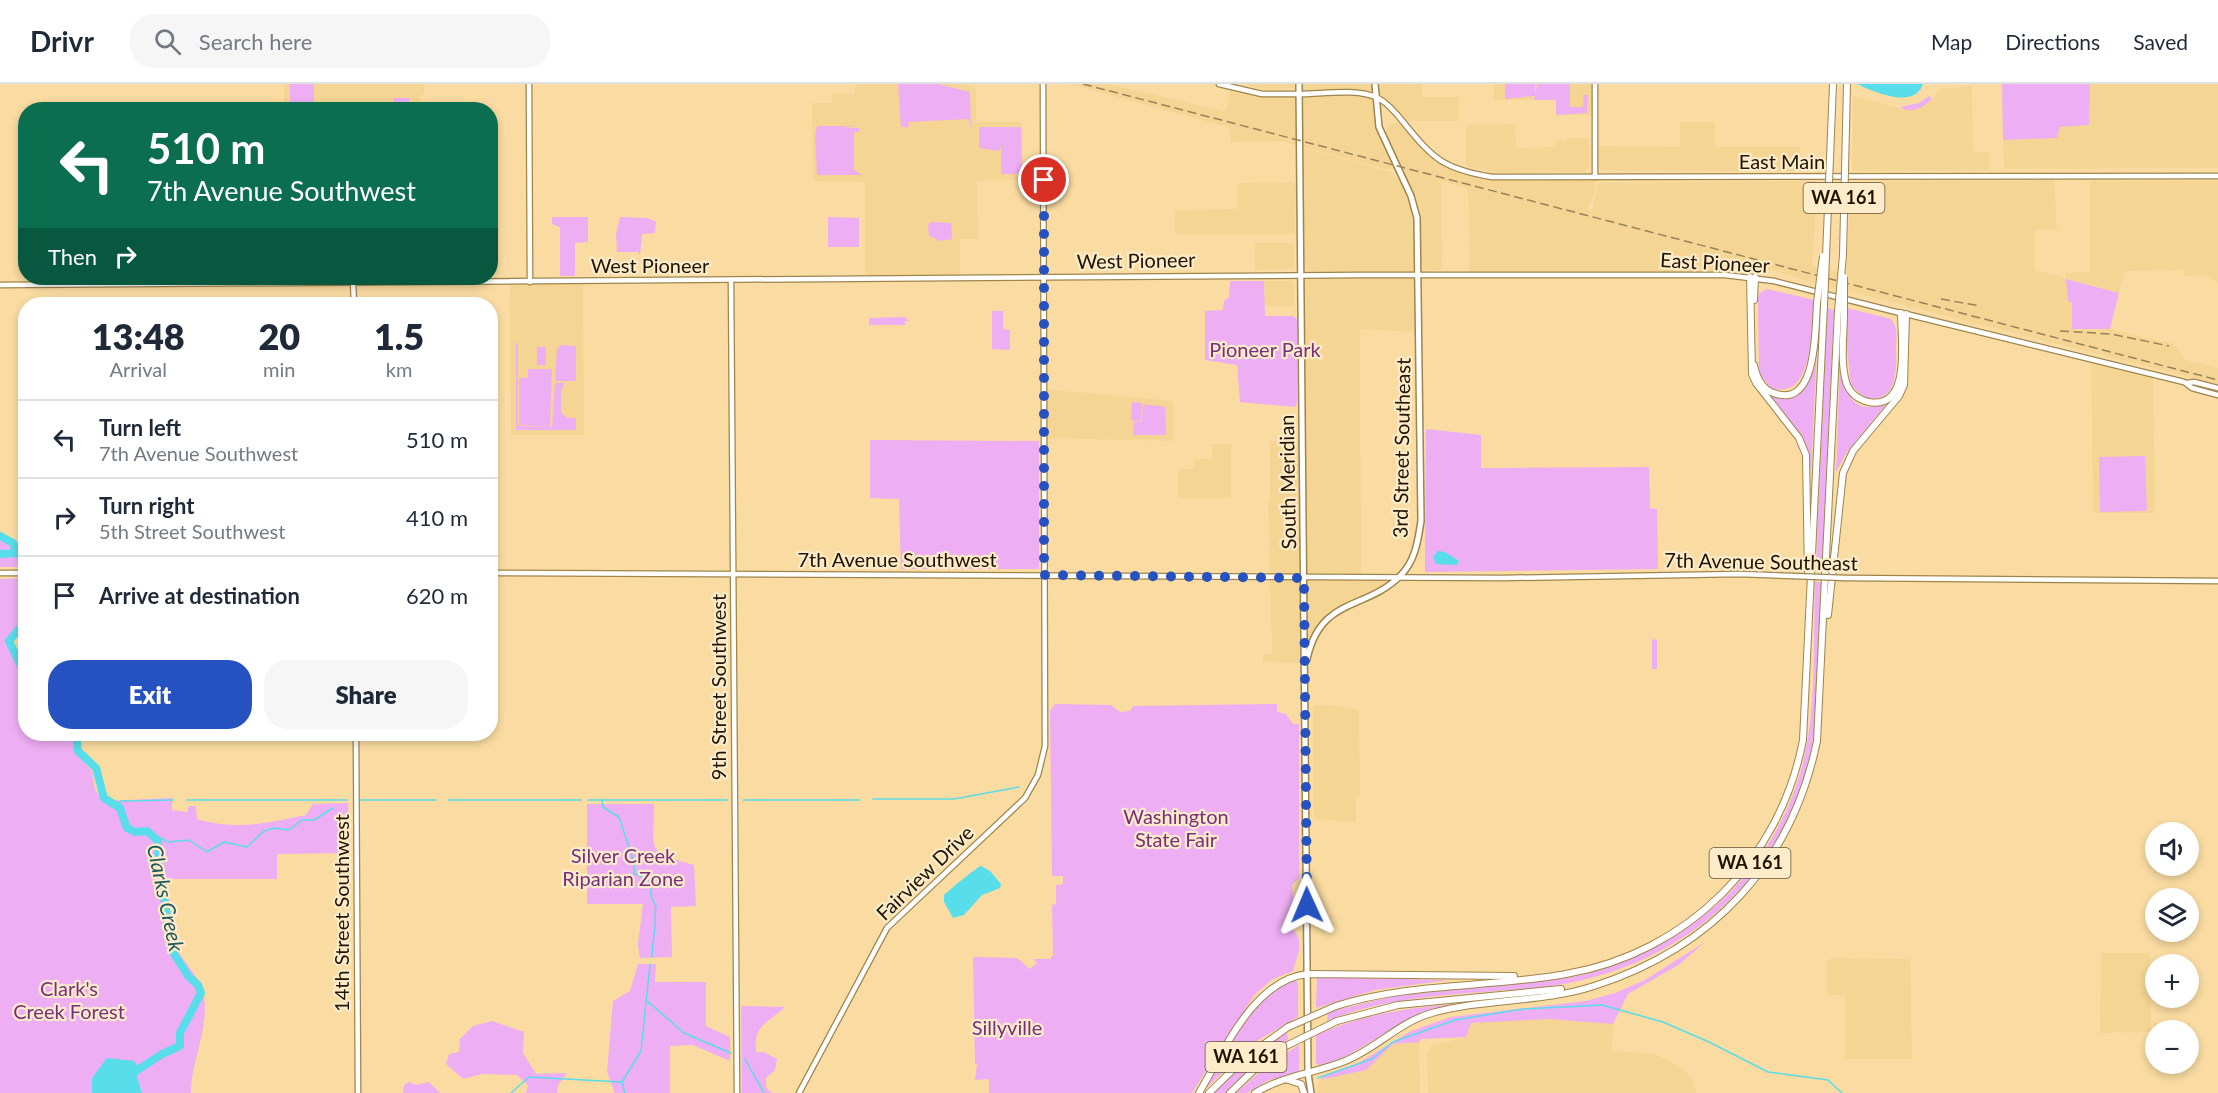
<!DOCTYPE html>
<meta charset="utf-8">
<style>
:root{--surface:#fff;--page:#f6f6f7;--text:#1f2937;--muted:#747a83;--line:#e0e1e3;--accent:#2652c1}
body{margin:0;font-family:Lato,sans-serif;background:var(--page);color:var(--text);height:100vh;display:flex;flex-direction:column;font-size:22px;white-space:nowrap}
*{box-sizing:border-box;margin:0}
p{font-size:20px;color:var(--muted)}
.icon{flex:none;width:33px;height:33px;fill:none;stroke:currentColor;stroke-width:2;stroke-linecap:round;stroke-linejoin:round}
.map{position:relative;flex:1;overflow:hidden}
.sheet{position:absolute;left:18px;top:213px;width:480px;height:444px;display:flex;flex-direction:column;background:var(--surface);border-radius:24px;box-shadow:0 3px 9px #0003}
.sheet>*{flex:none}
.top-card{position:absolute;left:18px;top:18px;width:480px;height:183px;border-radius:24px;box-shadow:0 3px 9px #0003;background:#0b6e4f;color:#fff;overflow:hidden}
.buttons{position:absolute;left:2145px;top:738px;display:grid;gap:12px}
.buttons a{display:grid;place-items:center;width:54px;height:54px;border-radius:50%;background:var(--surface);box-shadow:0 3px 9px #0003;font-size:30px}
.pin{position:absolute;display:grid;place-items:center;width:51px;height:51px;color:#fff;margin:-26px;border:3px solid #fff;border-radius:50%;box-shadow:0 2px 6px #0007}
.me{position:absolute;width:66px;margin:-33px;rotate:359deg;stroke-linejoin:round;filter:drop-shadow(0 0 4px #0008)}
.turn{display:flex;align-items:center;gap:21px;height:126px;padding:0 30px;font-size:27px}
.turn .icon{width:78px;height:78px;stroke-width:2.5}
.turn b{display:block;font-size:42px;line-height:51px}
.then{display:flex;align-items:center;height:57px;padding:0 30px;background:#0003;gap:12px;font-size:22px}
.eta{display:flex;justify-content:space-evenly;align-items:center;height:102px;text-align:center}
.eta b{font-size:36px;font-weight:800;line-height:42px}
.button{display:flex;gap:12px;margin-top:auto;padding:12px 30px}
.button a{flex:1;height:69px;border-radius:24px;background:var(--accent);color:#fff;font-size:24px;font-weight:800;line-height:69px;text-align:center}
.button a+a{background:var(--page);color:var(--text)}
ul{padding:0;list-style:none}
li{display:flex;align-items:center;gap:18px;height:78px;padding:0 30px;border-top:2px solid var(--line)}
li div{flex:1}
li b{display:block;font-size:22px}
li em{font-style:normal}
header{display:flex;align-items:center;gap:36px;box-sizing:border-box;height:84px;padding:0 30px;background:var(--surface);border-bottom:2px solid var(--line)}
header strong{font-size:28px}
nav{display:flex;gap:33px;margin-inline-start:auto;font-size:21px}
.search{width:420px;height:54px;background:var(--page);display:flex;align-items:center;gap:15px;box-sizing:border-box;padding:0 21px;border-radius:24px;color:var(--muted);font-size:22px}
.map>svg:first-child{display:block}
.built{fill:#f5d593;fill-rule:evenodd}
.green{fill:#eeaef3}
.water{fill:#58ddea}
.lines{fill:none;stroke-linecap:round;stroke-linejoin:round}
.stream{stroke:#58ddea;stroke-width:1.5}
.river{stroke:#58ddea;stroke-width:8}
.tertiary-casing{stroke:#9f844c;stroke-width:7}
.secondary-casing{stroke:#9f844c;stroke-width:7}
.primary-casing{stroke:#9f844c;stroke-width:8}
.motorway-casing{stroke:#9f844c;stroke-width:8}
.tertiary{stroke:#fff;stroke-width:4.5}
.secondary{stroke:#fff;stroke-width:4.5}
.primary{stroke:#fff;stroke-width:5}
.motorway{stroke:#fff;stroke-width:6}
.rail{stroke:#978259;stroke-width:1.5;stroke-dasharray:9 4.5;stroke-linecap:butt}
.tertiary-bridge-casing{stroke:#9f844c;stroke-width:7;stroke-linecap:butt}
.motorway-bridge-casing{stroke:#9f844c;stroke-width:8;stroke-linecap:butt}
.tertiary-bridge{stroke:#fff;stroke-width:4.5}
.motorway-bridge{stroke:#fff;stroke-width:6}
.route{stroke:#2652c1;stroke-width:10;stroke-dasharray:0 18}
.labels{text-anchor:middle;stroke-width:4.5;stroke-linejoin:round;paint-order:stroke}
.shield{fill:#fdebc9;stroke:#62543c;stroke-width:1.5}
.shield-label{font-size:18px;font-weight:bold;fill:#1f1400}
.street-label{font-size:20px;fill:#1f1400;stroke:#fdebc9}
.park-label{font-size:20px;fill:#772e7e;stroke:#fdebc9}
.water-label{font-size:21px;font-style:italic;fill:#1e575c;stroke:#fdebc9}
</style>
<header>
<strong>Drivr</strong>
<div class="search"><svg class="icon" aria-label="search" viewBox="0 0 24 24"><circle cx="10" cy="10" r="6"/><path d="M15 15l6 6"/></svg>Search here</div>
<nav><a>Map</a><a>Directions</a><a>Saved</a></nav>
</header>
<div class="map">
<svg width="2218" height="1009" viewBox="0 0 2218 1009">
<rect width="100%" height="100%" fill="#fadca2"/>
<!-- built -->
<g class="built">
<polygon points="284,0 424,0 424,10 420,12 421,25 284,25"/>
<polygon points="855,0 962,0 976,4 976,38 1022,38 1023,96 977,97 978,155 960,155 960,194 865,195 865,98 813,97 812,19 832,19 832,10 855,10"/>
<path d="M1070 0H1111L1225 28 1232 3 1249 8 1299 10V0H1422V13H1459V37H1403L1442 79 1492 93H1595L1594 110 1588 125 1592 127 1598 100 1601 99 1818 97 1812 182 1847 189 1850 98 2054 96 2057 145 2035 146V186L2066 194 2065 189 2090 188V97H2218V199L2206 191 2184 192V186L2125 187 2119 209 2067 195 2076 246 2110 245 2174 260 2185 276 2218 284V300L1811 198 1753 180 1750 193 1470 191 1468 104 1441 97 1442 186H1426L1419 175 1418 248 1360 245 1361 493 1398 494 1344 522 1320 543 1305 579 1263 578V570H1272L1268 418H1270V357L1302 358 1300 95 1304 64 1390 88 1395 94H1402L1398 85H1385L1281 57 1231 58 1230 44ZM1378 8 1402 37 1388 42 1384 55 1376 28Z"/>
<polygon points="1243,0 1294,0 1294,4 1261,5"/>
<polygon points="1494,0 1595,0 1595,31 1557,31 1556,16 1494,16"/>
<polygon points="2090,0 2218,0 2218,84 2004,85 2003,56 2057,54 2060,43 2089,41"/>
<polygon points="1972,2 1973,68 1989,68 1990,86 1852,87 1853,12 1900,24 1915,25 1930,17 1940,5"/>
<polygon points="1680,38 1715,38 1715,63 1800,63 1800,87 1602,87 1598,84 1598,62 1680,63"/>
<polygon points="1515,40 1516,64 1555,63 1556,57 1567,57 1567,54 1589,54 1589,83 1584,88 1496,89 1466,82 1466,41"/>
<polygon points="1292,98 1296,100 1295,150 1176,150 1175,147 1175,127 1178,126 1237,125 1237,99"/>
<polygon points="1255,159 1294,159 1294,185 1255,186"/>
<polygon points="1264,197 1294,197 1294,222 1265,222"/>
<polygon points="510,198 583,198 584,351 511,351"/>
<polygon points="2091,274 2153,290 2155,429 2093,429"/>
<polygon points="1044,305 1173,317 1173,357 1044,354"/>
<polygon points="1212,360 1231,360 1231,414 1178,414 1178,385 1194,385 1194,375 1212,375"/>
<polygon points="1316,621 1338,622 1359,626 1360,712 1356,712 1356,738 1314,735 1313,624"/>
<polygon points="2101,869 2150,869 2151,948 2100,949"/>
<polygon points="1831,874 1910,875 1912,975 1845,975 1845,911 1827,911 1827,878"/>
<polygon points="1549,935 1613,940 1612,967 1655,970 1684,985 1694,998 1696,1009 1428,1009 1427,969 1431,962 1466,953 1471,939"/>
<polygon points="1419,958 1420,1009 1316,1009 1320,996 1366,986 1393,960"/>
</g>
<!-- green -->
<g class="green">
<polygon points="290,0 314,0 314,23 290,22"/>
<polygon points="898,0 938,0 970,8 971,45 969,35 908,38 909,43 901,43"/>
<polygon points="1505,0 1535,0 1535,12 1505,15"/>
<polygon points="1537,0 1570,0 1570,23 1583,23 1584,4 1584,11 1588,11 1587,29 1556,31 1556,16 1534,16"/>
<polygon points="2002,0 2090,0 2089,41 2060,43 2057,54 2003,56"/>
<path d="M1929 12 1932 15C1923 24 1911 30 1900 23L1919 19Z"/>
<polygon points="394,14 409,14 410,25 393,25"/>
<polygon points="817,42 857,42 841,44 859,44 859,48 854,48 854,86 862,91 817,91 815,53"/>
<polygon points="981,43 1021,43 1022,90 1001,90 1001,61 999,67 979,64 979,45"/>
<polygon points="552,133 588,133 588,158 575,159 575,192 560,192 560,143 552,140"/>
<polygon points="620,133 648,134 656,138 655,149 642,150 640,171 638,168 617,168 616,150"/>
<polygon points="828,133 859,134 859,163 828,163"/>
<polygon points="931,138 951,139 952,155 940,157 929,152 928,141"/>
<polygon points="2066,195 2119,209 2110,245 2072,245 2072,219 2068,217"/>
<polygon points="1230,197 1264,197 1265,232 1293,232 1297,235 1297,319 1295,323 1240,318 1237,281 1205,276 1205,227 1223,226 1224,217 1229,213"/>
<path d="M1767 205 1815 216C1810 244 1815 317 1771 304L1759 289 1758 214 1760 209Z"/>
<polygon points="1827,224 1834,226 1822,486 1816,486 1816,481"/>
<path d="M1847 224 1891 235C1899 245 1896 253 1896 266 1897 289 1896 321 1864 313L1851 301 1846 256Z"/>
<polygon points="992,227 1003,227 1003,245 1010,246 1010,266 992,265"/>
<polygon points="905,233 909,237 905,237 905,241 869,241 869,234"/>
<polygon points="516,259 518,259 518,342 552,343 555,299 565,299 561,306 561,328 567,334 576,334 576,346 516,346"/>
<polygon points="561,261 576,262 576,297 555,297 557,265"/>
<rect x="537" y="263" width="9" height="18"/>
<path d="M1817 264 1811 387 1803 354 1766 309C1804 331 1811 290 1817 264Z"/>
<path d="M1840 274C1846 302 1847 337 1889 317L1847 368 1836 388Z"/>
<polygon points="528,285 552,285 550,343 519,341 519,294 528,294"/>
<polygon points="1132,318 1142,319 1141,337 1131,336"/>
<polygon points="1143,320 1165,323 1166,351 1133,351 1134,337 1142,338"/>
<polygon points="1426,345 1481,351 1481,384 1649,383 1650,424 1657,425 1658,485 1425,488"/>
<polygon points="870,356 1039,357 1039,485 901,485 899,415 870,414"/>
<polygon points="2145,372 2147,427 2100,428 2099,373"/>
<polygon points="0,452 13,459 17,469 25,478 25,483 0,483"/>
<path d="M25 494V534L6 557C8 568 17 576 20 587 24 602 25 634 26 650H72L75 669 92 687 95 706 104 717 172 714V726L187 728 189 722H196L197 735C237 747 266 739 306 731L313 720 348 719 349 769 277 770V795H167C170 817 170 843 177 864 182 878 201 892 204 913 209 946 191 976 191 1009H0V495Z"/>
<path d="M1815 498H1822C1819 553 1822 611 1811 666 1787 794 1677 886 1550 902 1475 911 1397 908 1327 937L1328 928 1394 912 1568 894C1683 872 1780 787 1805 670 1817 614 1813 555 1815 498Z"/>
<polygon points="1652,555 1657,556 1657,585 1652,585"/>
<polygon points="1055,620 1111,621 1120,628 1130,627 1133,622 1277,620 1277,628 1286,630 1293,640 1299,640 1299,794 1292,801 1294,820 1299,820 1299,826 1294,827 1294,846 1299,855 1299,867 1293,887 1273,895 1255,910 1192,1009 989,1009 989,995 975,996 977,980 975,980 973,873 1017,874 1030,885 1037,879 1033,875 1050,875 1053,871 1052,821 1056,820 1056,801 1063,800 1063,792 1052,792 1050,627"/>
<path d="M587 720H654C654 769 645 767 694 781L696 822 671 823 672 873 640 874 638 860 643 820H587Z"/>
<polygon points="1705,858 1680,880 1628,910 1613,940 1549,935 1471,939 1466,953 1421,955 1419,958 1393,960 1366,986 1320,996 1326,991 1360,978 1411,947 1451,933 1586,917 1615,909 1645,896"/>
<polygon points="638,880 656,880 655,898 706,898 706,942 730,953 730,977 693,961 670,962 670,1009 615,1009 607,988 613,917 630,907"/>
<polygon points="1317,893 1449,896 1375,906 1316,924"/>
<path d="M1296 896 1298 900V933L1255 958 1201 1009C1224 972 1251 908 1296 896Z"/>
<path d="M1462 920 1407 936 1347 972 1320 982 1316 979V951C1364 930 1411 923 1462 920Z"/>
<path d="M741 922 785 923C768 939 753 941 756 968H764L777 975 775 986 766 994V1004L772 1009H742Z"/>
<polygon points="492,937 524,948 523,969 536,990 567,989 558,1001 557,1009 526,1009 528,1001 517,991 482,990 463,995 446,980 449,970 459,968 460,955 473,942"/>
<polygon points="1287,948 1288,956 1256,979 1225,1009 1214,1009 1247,976"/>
<polygon points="1299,961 1299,988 1269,996 1247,1009 1236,1009 1269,980"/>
<polygon points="409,998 417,1001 429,998 440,1009 403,1009 404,1001"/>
</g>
<!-- water -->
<g class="water">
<path d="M1857 0H1923C1914 26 1874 8 1857 0Z"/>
<polygon points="1438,467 1445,468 1459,477 1457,481 1436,480 1433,473"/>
<path d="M981 782 990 787 1001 800 1000 804 982 811 964 831 953 834 944 818V811C948 807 977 783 981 782Z"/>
<polygon points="107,974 134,977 137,981 136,989 142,1009 92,1009 92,994"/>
</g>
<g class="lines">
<!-- stream -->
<g class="stream">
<polyline points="873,715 954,715 1019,703"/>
<polyline points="187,716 347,716"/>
<polyline points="361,716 436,716"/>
<polyline points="448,716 581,716"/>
<path d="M588 716H602L603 723 619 733C623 748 636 776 634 789L650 797 651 812 656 822C654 830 656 835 655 843 654 855 652 860 652 873"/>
<polyline points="602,716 727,716"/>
<polyline points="743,716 860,716"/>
<polyline points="114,720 122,717 173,716"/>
<polyline points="150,749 168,758 189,756 207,768 224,758 247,763 264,747 275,744 289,746 302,736 314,736 333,724"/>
<polyline points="646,916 684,949 731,969"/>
<polyline points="745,975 764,1009"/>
<polyline points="1318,994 1372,975 1393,958 1455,936 1523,925 1602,921 1663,938 1709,958 1768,988 1828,996 1842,1009"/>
<polyline points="511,1009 529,993 621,998"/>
<polyline points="625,1009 622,998 641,967 650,880"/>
</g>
<!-- river -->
<g class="river">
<polyline points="0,452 13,459 17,469 26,478"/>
<polyline points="0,470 17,469"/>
<polyline points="26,537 9,557 23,586 26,619"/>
<polyline points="76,650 78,667 96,684 104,714 120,724 127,744 135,748 147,747 158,757 159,782 173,868 188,892 198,901 201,909 180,949 180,962 162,970 130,991"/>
</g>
<defs>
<g id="tertiary">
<polyline points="529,0 530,198"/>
<polyline points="1219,0 1262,10 1300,10"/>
<polyline points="1595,0 1595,93"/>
<polyline points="731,196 737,1009"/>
<polyline points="353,198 354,220"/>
<polyline points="1906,230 2184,298 2192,304 2218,311"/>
<polyline points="2187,299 2194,298 2218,304"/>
<polyline points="0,489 26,489"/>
<polyline points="490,489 1503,494 1739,490 1792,492"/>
<polyline points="1846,494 2218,497"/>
<polyline points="356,650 358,1009"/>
</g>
<g id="secondary">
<path d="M1300 10C1323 10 1356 4 1378 14 1389 20 1397 30 1404 39 1434 76 1444 85 1492 93L2218 92"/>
<polyline points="0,201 1358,191 1725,191 1774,197 1904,230"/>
<polyline points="799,1009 887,844 1025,714 1038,691 1045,662 1043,0"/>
</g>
<g id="primary">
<polyline points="1299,0 1308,989 1311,1009"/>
<path d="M1307 575C1321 512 1365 527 1400 492 1415 478 1418 457 1421 437L1417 134 1411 112 1379 43 1375 0"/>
</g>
<g id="motorway">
<polyline points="1750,193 1752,290 1756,299 1799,354 1806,371 1808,492"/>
<polyline points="1754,216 1755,193"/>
<path d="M1844 229C1844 250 1840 277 1846 298 1849 308 1858 316 1869 318 1912 326 1901 255 1901 229"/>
<path d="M1754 281C1756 291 1761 303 1771 308 1818 329 1815 245 1817 219"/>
<polyline points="1828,531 1843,389 1853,367 1899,312 1904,301 1906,230"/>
<path d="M1336 922C1411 898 1490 904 1566 890 1687 869 1780 777 1803 656L1824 222"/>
<polyline points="1337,937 1398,921 1561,905"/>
<polyline points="1288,996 1301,1000 1304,1009"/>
<path d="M1199 1009C1224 967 1254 895 1308 890L1514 892"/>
<polyline points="1209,1009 1246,973 1288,943"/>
<polyline points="1230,1009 1256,984 1284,963"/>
<path d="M1255 1009C1282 992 1316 989 1345 977 1376 965 1399 938 1432 929 1485 914 1542 919 1594 902 1713 864 1792 779 1817 657L1838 227"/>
</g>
</defs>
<!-- tertiary casing -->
<use href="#tertiary" class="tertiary-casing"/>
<!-- secondary casing -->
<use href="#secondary" class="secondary-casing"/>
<!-- primary casing -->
<use href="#primary" class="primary-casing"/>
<!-- motorway casing -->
<use href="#motorway" class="motorway-casing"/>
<!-- tertiary -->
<use href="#tertiary" class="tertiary"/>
<!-- secondary -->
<use href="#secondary" class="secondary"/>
<!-- primary -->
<use href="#primary" class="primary"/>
<!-- motorway -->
<use href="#motorway" class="motorway"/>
<!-- rail -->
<g class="rail">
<polyline points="1083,0 2218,296"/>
<polyline points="1941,215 1980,222"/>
<polyline points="2060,247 2111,250 2169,262"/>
</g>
<defs>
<polyline id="tertiary-bridge" points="1792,492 1846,494"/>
<g id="motorway-bridge">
<polyline points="1844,193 1844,229"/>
<polyline points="1817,219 1823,172"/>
<polyline points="1824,222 1833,0"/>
<polyline points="1838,227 1843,171 1847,0"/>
<polyline points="1288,943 1336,922"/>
<polyline points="1284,963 1337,937"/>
</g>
</defs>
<!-- tertiary-bridge casing -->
<use href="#tertiary-bridge" class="tertiary-bridge-casing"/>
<!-- motorway-bridge casing -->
<use href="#motorway-bridge" class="motorway-bridge-casing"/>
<!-- tertiary-bridge -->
<use href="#tertiary-bridge" class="tertiary-bridge"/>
<!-- motorway-bridge -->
<use href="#motorway-bridge" class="motorway-bridge"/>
</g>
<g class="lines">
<!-- route -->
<polyline class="route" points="1044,96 1044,491 1304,494 1307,821"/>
</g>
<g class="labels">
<!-- shield labels -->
<g class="shield">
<rect x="1803.5" y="99" width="81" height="30" rx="4.5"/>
<rect x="1709.5" y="764" width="81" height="30" rx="4.5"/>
<rect x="1205.5" y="958" width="81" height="30" rx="4.5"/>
</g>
<g class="shield-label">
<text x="1844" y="120">WA 161</text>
<text x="1750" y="785">WA 161</text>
<text x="1246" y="979">WA 161</text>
</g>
<!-- street labels -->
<g class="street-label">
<text x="1782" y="85">East Main</text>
<text transform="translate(1136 177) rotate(-1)" y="7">West Pioneer</text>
<text transform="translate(1715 179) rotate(3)" y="7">East Pioneer</text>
<text x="650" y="189">West Pioneer</text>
<text transform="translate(1402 364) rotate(-89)" y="7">3rd Street Southeast</text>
<text transform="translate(1288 398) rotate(-91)" y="7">South Meridian</text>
<text x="897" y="483">7th Avenue Southwest</text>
<text transform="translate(1761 478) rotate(1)" y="7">7th Avenue Southeast</text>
<text transform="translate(719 603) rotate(-90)" y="7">9th Street Southwest</text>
<text transform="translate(925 789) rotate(-44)" y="7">Fairview Drive</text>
<text transform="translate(342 829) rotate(-90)" y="7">14th Street Southwest</text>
</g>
<!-- park labels -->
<g class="park-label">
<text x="1265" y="273">Pioneer Park</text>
<text x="1176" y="740">Washington<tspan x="1176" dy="23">State Fair</tspan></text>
<text x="623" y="779">Silver Creek<tspan x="623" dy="23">Riparian Zone</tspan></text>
<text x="69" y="912">Clark's<tspan x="69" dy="23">Creek Forest</tspan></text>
<text x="1007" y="951">Sillyville</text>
</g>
<!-- water labels -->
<g class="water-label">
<text transform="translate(165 814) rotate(78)" y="7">Clarks Creek</text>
</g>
</g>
</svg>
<div class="buttons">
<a><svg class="icon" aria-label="sound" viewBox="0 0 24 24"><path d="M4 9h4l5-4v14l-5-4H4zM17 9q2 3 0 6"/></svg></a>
<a><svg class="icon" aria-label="layers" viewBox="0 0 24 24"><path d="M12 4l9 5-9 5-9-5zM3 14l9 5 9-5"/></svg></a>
<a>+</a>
<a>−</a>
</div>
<div class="pin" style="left:1044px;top:96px;background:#d93025"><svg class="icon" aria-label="arrive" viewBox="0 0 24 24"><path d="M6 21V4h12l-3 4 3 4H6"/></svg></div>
<svg class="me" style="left:1307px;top:821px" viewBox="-20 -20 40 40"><path d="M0-17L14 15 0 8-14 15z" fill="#2652c1" stroke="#fff" stroke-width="4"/></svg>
<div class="top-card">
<div class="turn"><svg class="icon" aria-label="left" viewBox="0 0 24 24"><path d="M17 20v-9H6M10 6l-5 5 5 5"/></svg><div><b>510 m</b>7th Avenue Southwest</div></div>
<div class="then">Then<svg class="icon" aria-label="right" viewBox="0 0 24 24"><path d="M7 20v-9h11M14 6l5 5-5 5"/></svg></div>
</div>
<section class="sheet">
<div class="eta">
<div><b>13:48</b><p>Arrival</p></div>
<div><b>20</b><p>min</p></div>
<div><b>1.5</b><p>km</p></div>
</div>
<ul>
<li><svg class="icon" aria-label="left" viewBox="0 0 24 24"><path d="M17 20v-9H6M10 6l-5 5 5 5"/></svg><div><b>Turn left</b><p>7th Avenue Southwest</p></div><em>510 m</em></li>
<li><svg class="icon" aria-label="right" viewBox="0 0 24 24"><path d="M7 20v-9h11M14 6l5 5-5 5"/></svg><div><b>Turn right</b><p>5th Street Southwest</p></div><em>410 m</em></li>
<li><svg class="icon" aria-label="arrive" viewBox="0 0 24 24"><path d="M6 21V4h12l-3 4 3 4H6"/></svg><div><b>Arrive at destination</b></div><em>620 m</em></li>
</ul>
<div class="button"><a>Exit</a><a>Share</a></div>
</section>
</div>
